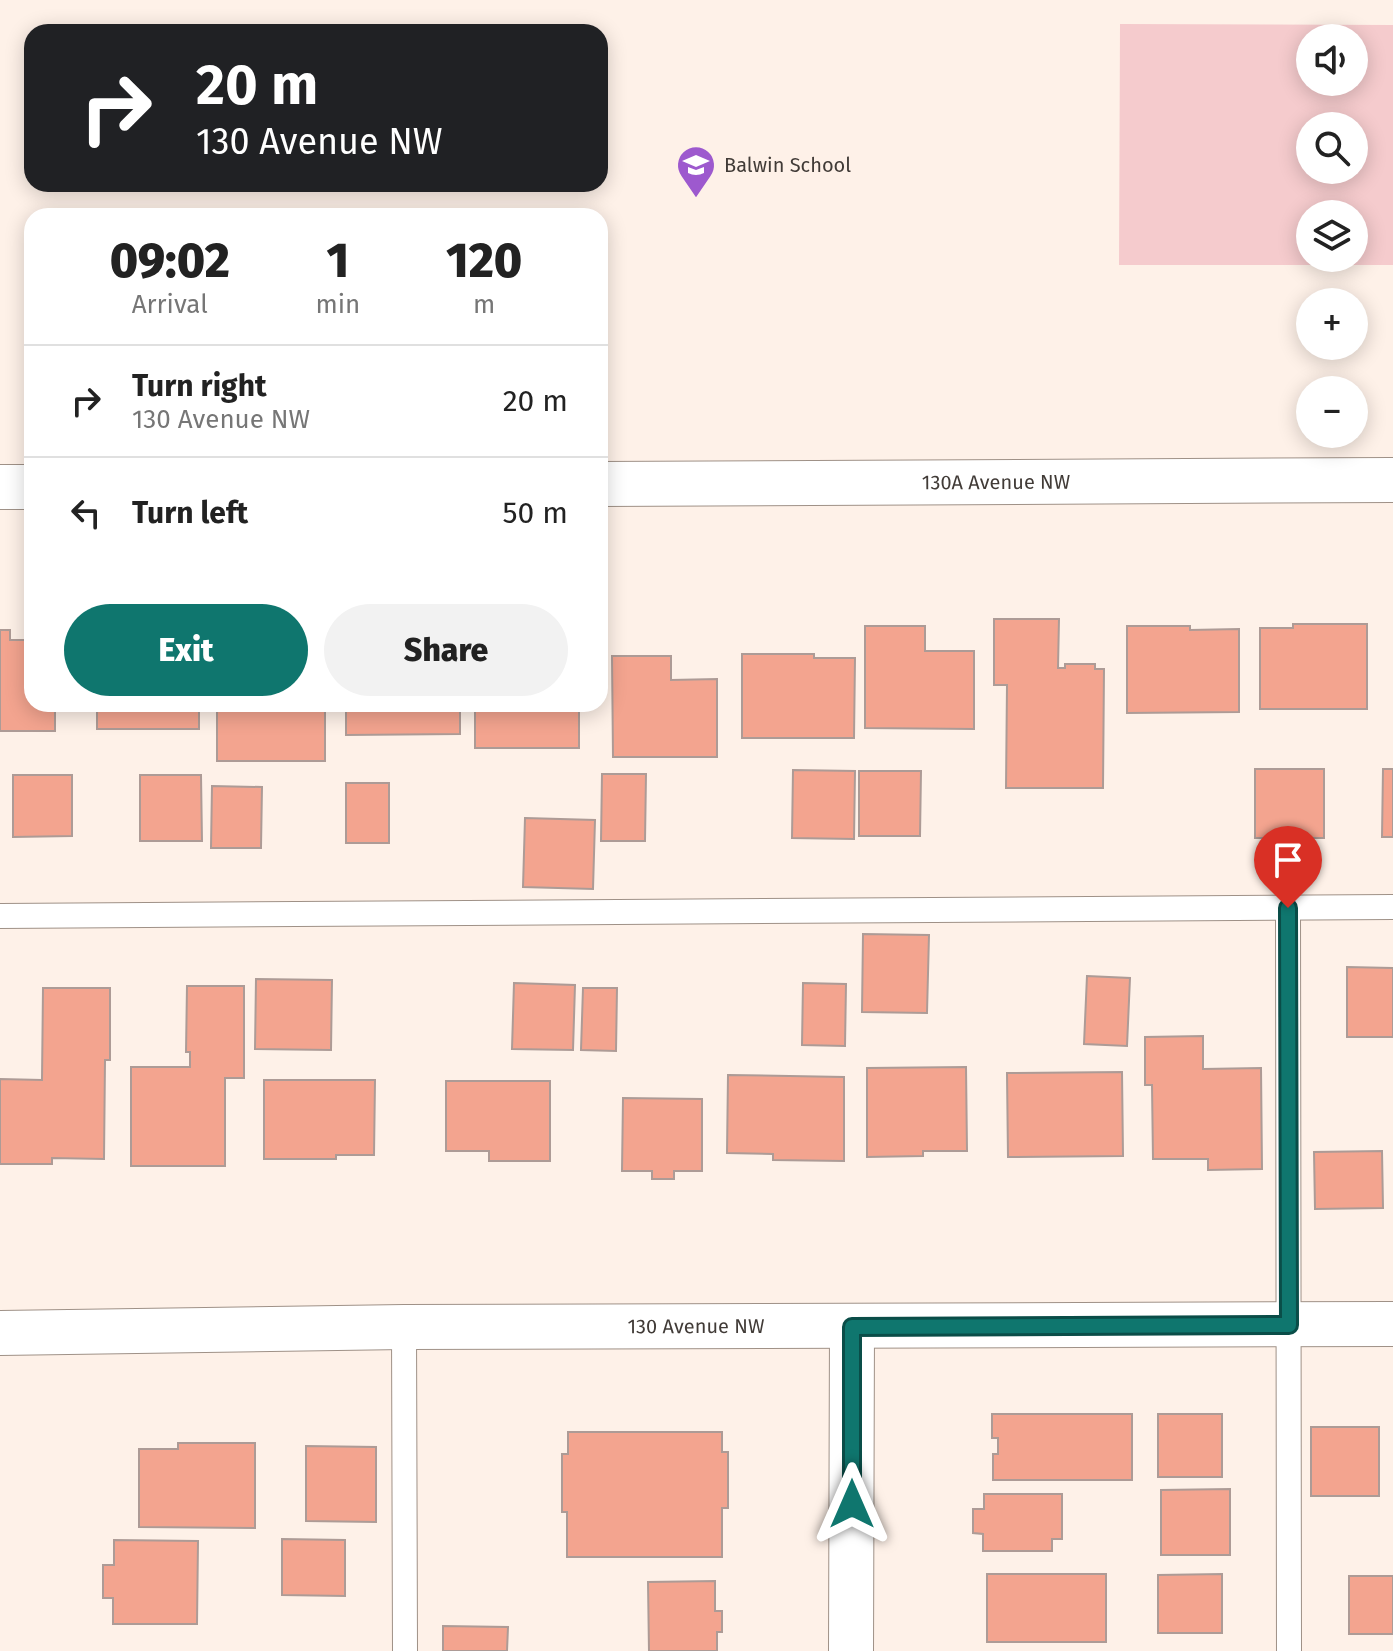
<!DOCTYPE html>
<meta charset="utf-8">
<style>
:root{--surface:#fff;--page:#f2f2f2;--text:#222;--muted:#767676;--line:#e0e0e0;--accent:#0f766e}
body{margin:0;font-family:"Fira Sans",sans-serif;background:var(--page);color:var(--text);height:100vh;display:flex;flex-direction:column;font-size:30px;white-space:nowrap}
*{box-sizing:border-box;margin:0}
p{font-size:26px;color:var(--muted)}
.icon{flex:none;width:44px;height:44px;fill:none;stroke:currentColor;stroke-width:2;stroke-linecap:round;stroke-linejoin:round}
.map{position:relative;flex:1;overflow:hidden}
.side{position:absolute;left:24px;top:208px;width:584px;height:504px;display:flex;flex-direction:column;background:var(--surface);border-radius:24px;box-shadow:0 4px 20px #0003}
.side>*{flex:none}
.top-card{position:absolute;left:24px;top:24px;width:584px;height:168px;border-radius:24px;box-shadow:0 4px 20px #0003;background:#202124;color:#fff;overflow:hidden}
.controls{position:absolute;left:1296px;top:24px;display:grid;gap:16px}
.controls a{display:grid;place-items:center;width:72px;height:72px;border-radius:50%;background:var(--surface);box-shadow:0 4px 20px #0003;font-size:40px}
.pin{position:absolute;display:grid;place-items:center;width:68px;height:68px;color:#fff;margin:-82px -34px;border-radius:50% 50% 50% 0;rotate:-45deg;box-shadow:0 0 8px #0007}
.pin .icon{rotate:45deg}
.me{position:absolute;width:88px;margin:-44px;rotate:0deg;stroke-linejoin:round;filter:drop-shadow(0 0 6px #0008)}
.turn{display:flex;align-items:center;gap:28px;height:168px;padding:0 40px;font-size:36px}
.turn .icon{width:104px;height:104px;stroke-width:2.5}
.turn b{display:block;font-size:56px;line-height:68px}
.eta{display:flex;justify-content:space-evenly;align-items:center;height:136px;text-align:center}
.eta b{font-size:48px;font-weight:800;line-height:56px}
.action{display:flex;gap:16px;margin-top:auto;padding:16px 40px}
.action a{flex:1;height:92px;border-radius:48px;background:var(--accent);color:#fff;font-size:32px;font-weight:800;line-height:92px;text-align:center}
.action a+a{background:var(--page);color:var(--text)}
ul{padding:0;list-style:none}
li{display:flex;align-items:center;gap:24px;height:112px;padding:0 40px;border-top:2px solid var(--line)}
li div{flex:1}
li b{display:block;font-size:30px}
li em{font-style:normal}
.map>svg:first-child{display:block}
.pitch{fill:#f5cbcd;fill-rule:evenodd}
.building{fill:#f3a48f;stroke:#ad9b96;stroke-width:2}
.lines{fill:none;stroke-linecap:round;stroke-linejoin:round}
.service-casing{stroke:#9f9187;stroke-width:26}
.minor-casing{stroke:#9f9187;stroke-width:46}
.service{stroke:#fff;stroke-width:24}
.minor{stroke:#fff;stroke-width:44}
.route-casing{stroke:#0a4d48;stroke-width:20}
.route{stroke:#0f766e;stroke-width:14}
.labels{text-anchor:middle;stroke-width:7;stroke-linejoin:round;paint-order:stroke}
.poi-label{font-size:20px;fill:#413b37;stroke:#fef1e8;text-anchor:start}
.street-label{font-size:20px;fill:#413b37;stroke:#fef1e8}
</style>
<div class="map">
<svg width="1393" height="1651" viewBox="0 0 1393 1651">
<rect width="100%" height="100%" fill="#fef1e8"/>
<!-- pitch -->
<path class="pitch" d="M1120 24 1393 25V265H1119ZM1310 38H1354V82H1310ZM1310 126H1354V170H1310ZM1310 214H1354V258H1310Z"/>
<!-- building -->
<g class="building">
<polygon points="994,619 1059,619 1058,668 1065,668 1065,664 1095,664 1095,669 1104,669 1103,788 1006,788 1007,685 994,685"/>
<polygon points="1293,624 1367,624 1367,709 1260,709 1260,628 1293,628"/>
<polygon points="865,626 925,626 925,651 974,651 974,729 865,728"/>
<polygon points="1127,626 1190,626 1190,630 1239,629 1239,712 1127,713"/>
<polygon points="0,630 10,630 10,640 32,640 32,704 55,704 55,731 0,731"/>
<polygon points="742,654 814,654 814,658 855,658 854,738 742,738"/>
<polygon points="612,656 671,656 671,680 717,679 717,757 613,757"/>
<rect x="97" y="704" width="102" height="25"/>
<rect x="217" y="704" width="108" height="57"/>
<polygon points="346,704 460,704 460,734 346,735"/>
<rect x="475" y="704" width="104" height="44"/>
<rect x="1255" y="769" width="69" height="69"/>
<polygon points="1383,769 1393,769 1393,837 1382,837"/>
<polygon points="793,770 855,771 854,839 792,838"/>
<polygon points="859,771 921,771 920,836 859,836"/>
<polygon points="602,774 646,774 645,841 601,841"/>
<polygon points="13,775 72,775 72,836 13,837"/>
<polygon points="140,775 201,775 202,841 140,841"/>
<rect x="346" y="783" width="43" height="60"/>
<polygon points="212,786 262,787 261,848 211,848"/>
<polygon points="525,818 595,820 593,889 523,887"/>
<polygon points="863,934 929,935 927,1013 862,1012"/>
<polygon points="1347,967 1393,968 1393,1037 1347,1037"/>
<polygon points="1087,976 1130,978 1127,1046 1084,1044"/>
<polygon points="256,979 332,980 331,1050 255,1049"/>
<polygon points="514,983 575,985 573,1050 512,1049"/>
<polygon points="803,983 846,984 845,1046 802,1045"/>
<polygon points="187,986 244,986 244,1078 225,1078 225,1166 131,1166 131,1067 190,1067 190,1052 186,1052"/>
<polygon points="43,988 110,988 110,1060 105,1060 104,1159 52,1158 52,1164 0,1164 0,1079 42,1080"/>
<polygon points="583,988 617,988 616,1051 581,1050"/>
<polygon points="1203,1036 1203,1069 1261,1068 1262,1169 1208,1170 1208,1159 1153,1159 1152,1085 1145,1085 1145,1037"/>
<polygon points="966,1067 967,1151 923,1151 923,1156 867,1157 867,1068"/>
<polygon points="1122,1072 1123,1156 1008,1157 1007,1073"/>
<polygon points="728,1075 844,1077 844,1161 773,1160 773,1154 727,1153"/>
<polygon points="264,1080 375,1080 374,1155 336,1155 336,1159 264,1159"/>
<polygon points="446,1081 550,1081 550,1161 489,1161 489,1151 446,1151"/>
<polygon points="623,1098 702,1099 702,1171 674,1171 674,1179 652,1179 652,1171 622,1171"/>
<polygon points="1382,1151 1383,1208 1315,1209 1314,1152"/>
<polygon points="992,1414 1132,1414 1132,1480 993,1480 993,1454 998,1454 998,1438 992,1438"/>
<rect x="1158" y="1414" width="64" height="63"/>
<rect x="1311" y="1427" width="68" height="69"/>
<polygon points="568,1432 722,1432 722,1452 728,1452 728,1508 722,1508 722,1557 567,1557 567,1512 562,1512 562,1454 568,1454"/>
<polygon points="178,1443 255,1443 255,1528 139,1527 139,1449 178,1449"/>
<polygon points="306,1446 376,1447 376,1522 306,1521"/>
<polygon points="1230,1489 1230,1555 1161,1555 1161,1490"/>
<polygon points="984,1494 1062,1494 1062,1539 1052,1539 1052,1551 983,1551 983,1534 973,1533 973,1509 984,1509"/>
<polygon points="282,1539 345,1540 345,1596 282,1595"/>
<polygon points="114,1540 198,1541 197,1624 113,1624 113,1598 103,1598 103,1565 114,1565"/>
<rect x="987" y="1574" width="119" height="68"/>
<polygon points="1222,1574 1222,1633 1158,1633 1158,1575"/>
<rect x="1349" y="1576" width="44" height="58"/>
<polygon points="715,1581 715,1611 722,1611 722,1632 717,1632 717,1651 649,1651 648,1582"/>
<polygon points="443,1626 508,1627 507,1651 443,1651"/>
</g>
<g class="lines">
<defs>
<g id="service">
<polyline points="1288,908 1289,1651"/>
<polyline points="0,916 1393,907"/>
<polyline points="404,1327 405,1651"/>
</g>
<g id="minor">
<path id="s1" d="M600 484 1393 480"/>
<polyline points="0,487 32,487"/>
<path id="s2" d="M0 1333 404 1327 1393 1324"/>
<polyline points="851,1651 852,1327"/>
</g>
</defs>
<!-- service casing -->
<use href="#service" class="service-casing"/>
<!-- minor casing -->
<use href="#minor" class="minor-casing"/>
<!-- service -->
<use href="#service" class="service"/>
<!-- minor -->
<use href="#minor" class="minor"/>
</g>
<g class="lines">
<defs>
<polyline id="route" points="852,1504 852,1327 1289,1325 1288,908"/>
</defs>
<!-- route casing -->
<use href="#route" class="route-casing"/>
<!-- route -->
<use href="#route" class="route"/>
</g>
<!-- icons -->
<defs>
<symbol id="school-pin" viewBox="-11 -11 22 30"><path d="M0 17L-7.5 6A9.5 9.5 0 1 1 7.5 6Z" fill="#9d59ce" stroke="#fef1e8"/><path d="M0-5L7-2L0 1L-7-2ZM-4 1L0 2.5L4 1V4Q0 6-4 4Z" fill="#fff"/></symbol>
</defs>
<g fill-rule="evenodd">
<use href="#school-pin" x="674" y="143" width="44" height="60"/>
</g>
<g class="labels">
<!-- poi labels -->
<g class="poi-label">
<text x="724" y="172">Balwin School</text>
</g>
<!-- street labels -->
<g class="street-label">
<text dy="7" stroke="none"><textPath href="#s1" startOffset="396">130A Avenue NW</textPath></text>
<text dy="7" stroke="none"><textPath href="#s2" startOffset="696">130 Avenue NW</textPath></text>
</g>
</g>
</svg>
<div class="controls">
<a><svg class="icon" aria-label="sound" viewBox="0 0 24 24"><path d="M4 9h4l5-4v14l-5-4H4zM17 9q2 3 0 6"/></svg></a>
<a><svg class="icon" aria-label="search" viewBox="0 0 24 24"><circle cx="10" cy="10" r="6"/><path d="M15 15l6 6"/></svg></a>
<a><svg class="icon" aria-label="layers" viewBox="0 0 24 24"><path d="M12 4l9 5-9 5-9-5zM3 14l9 5 9-5"/></svg></a>
<a>+</a>
<a>−</a>
</div>
<div class="pin" style="left:1288px;top:908px;background:#d93025"><svg class="icon" aria-label="arrive" viewBox="0 0 24 24"><path d="M6 21V4h12l-3 4 3 4H6"/></svg></div>
<svg class="me" style="left:852px;top:1504px" viewBox="-20 -20 40 40"><path d="M0-17L14 15 0 8-14 15z" fill="#0f766e" stroke="#fff" stroke-width="4"/></svg>
<div class="top-card">
<div class="turn"><svg class="icon" aria-label="right" viewBox="0 0 24 24"><path d="M7 20v-9h11M14 6l5 5-5 5"/></svg><div><b>20 m</b>130 Avenue NW</div></div>
</div>
<section class="side">
<div class="eta">
<div><b>09:02</b><p>Arrival</p></div>
<div><b>1</b><p>min</p></div>
<div><b>120</b><p>m</p></div>
</div>
<ul>
<li><svg class="icon" aria-label="right" viewBox="0 0 24 24"><path d="M7 20v-9h11M14 6l5 5-5 5"/></svg><div><b>Turn right</b><p>130 Avenue NW</p></div><em>20 m</em></li>
<li><svg class="icon" aria-label="left" viewBox="0 0 24 24"><path d="M17 20v-9H6M10 6l-5 5 5 5"/></svg><div><b>Turn left</b></div><em>50 m</em></li>
</ul>
<div class="action"><a>Exit</a><a>Share</a></div>
</section>
</div>
